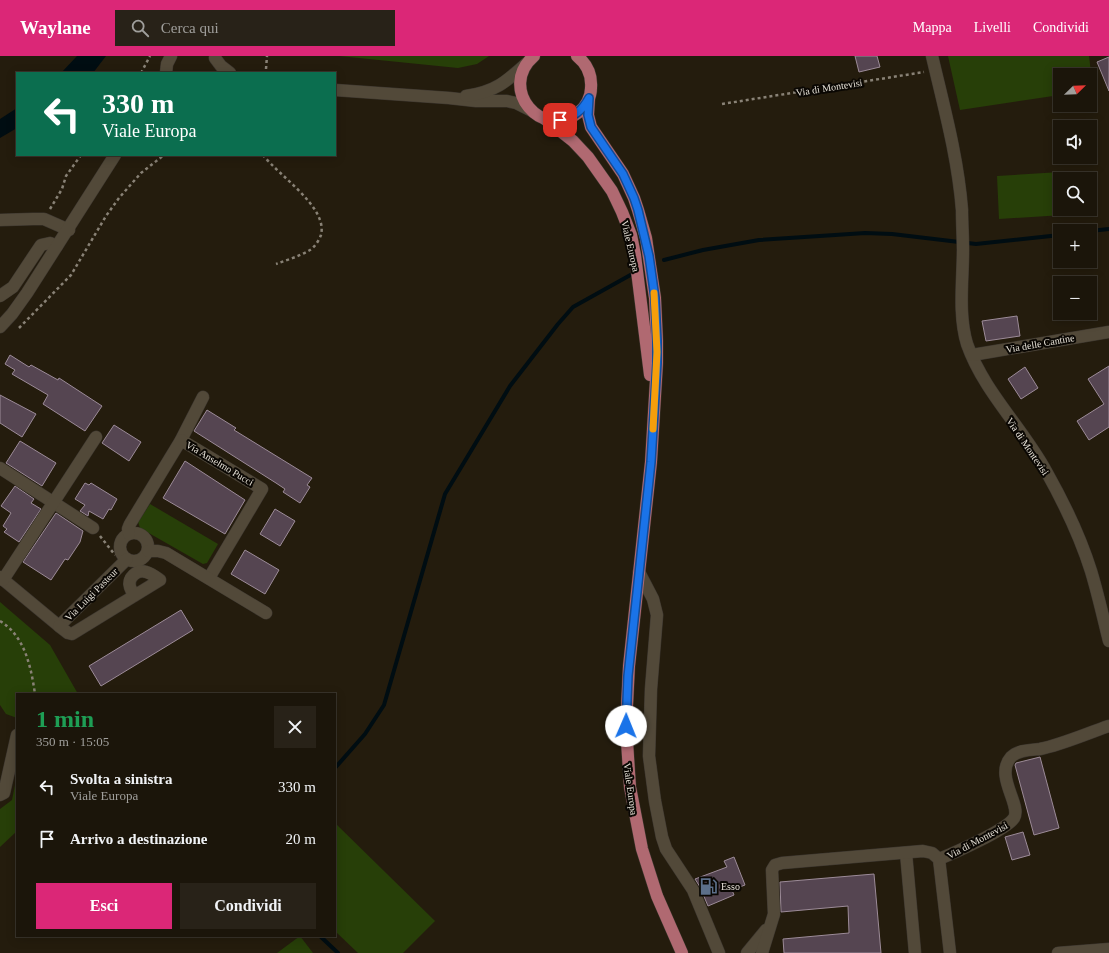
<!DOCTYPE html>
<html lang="it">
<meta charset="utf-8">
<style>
:root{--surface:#1b150a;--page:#282218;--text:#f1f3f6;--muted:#a09f9c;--line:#39342b;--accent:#db2777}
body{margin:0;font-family:"Times New Roman",serif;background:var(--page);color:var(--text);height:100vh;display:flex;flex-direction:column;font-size:15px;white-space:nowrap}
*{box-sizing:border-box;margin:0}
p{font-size:13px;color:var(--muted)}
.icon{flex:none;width:22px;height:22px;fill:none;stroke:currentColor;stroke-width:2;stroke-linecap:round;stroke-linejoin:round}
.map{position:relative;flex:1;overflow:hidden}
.details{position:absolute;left:16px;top:637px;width:320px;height:244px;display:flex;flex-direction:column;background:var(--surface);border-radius:0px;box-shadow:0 2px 10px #0003,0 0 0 1px var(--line)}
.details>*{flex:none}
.guide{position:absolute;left:16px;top:16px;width:320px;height:84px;border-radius:0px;box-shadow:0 2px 10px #0003,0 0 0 1px var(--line);background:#0b6e4f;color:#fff;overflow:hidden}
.needle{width:26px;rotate:67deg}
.tools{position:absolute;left:1053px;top:12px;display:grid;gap:8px}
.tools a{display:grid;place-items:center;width:44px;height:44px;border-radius:0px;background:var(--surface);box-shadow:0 2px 10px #0003,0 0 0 1px var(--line);font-size:20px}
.pin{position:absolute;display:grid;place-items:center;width:34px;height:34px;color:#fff;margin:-17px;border-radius:8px;box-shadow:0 2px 6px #0006}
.me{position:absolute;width:44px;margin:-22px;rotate:1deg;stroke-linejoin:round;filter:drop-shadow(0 0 3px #0008)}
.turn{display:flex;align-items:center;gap:14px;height:84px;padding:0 20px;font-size:18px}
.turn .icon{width:52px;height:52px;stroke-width:2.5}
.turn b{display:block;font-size:28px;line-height:34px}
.round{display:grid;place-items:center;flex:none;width:42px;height:42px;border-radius:0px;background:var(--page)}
.headline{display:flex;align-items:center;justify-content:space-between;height:68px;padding:0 20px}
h1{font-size:24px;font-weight:700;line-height:30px;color:#1e9e55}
.primary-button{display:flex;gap:8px;margin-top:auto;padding:8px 20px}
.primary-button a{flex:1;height:46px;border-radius:0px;background:var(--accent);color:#fff;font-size:16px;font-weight:700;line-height:46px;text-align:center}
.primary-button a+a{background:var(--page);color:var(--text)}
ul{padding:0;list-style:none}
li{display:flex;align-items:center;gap:12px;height:52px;padding:0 20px}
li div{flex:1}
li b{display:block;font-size:15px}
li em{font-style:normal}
header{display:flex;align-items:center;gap:24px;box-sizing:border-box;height:56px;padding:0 20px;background:var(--accent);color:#fff}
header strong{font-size:19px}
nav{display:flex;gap:22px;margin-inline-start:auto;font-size:14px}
.search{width:280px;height:36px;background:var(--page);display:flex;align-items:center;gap:10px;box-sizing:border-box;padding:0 14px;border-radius:0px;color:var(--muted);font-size:15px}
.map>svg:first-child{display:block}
.green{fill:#273f08}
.water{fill:#000d12}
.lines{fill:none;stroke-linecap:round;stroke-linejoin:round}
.stream{stroke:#000d12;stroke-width:4}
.building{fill:#554551;stroke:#9c8b98}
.minor-casing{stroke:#3d3730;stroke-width:13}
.major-casing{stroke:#3d3730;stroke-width:13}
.path{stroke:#898276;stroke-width:2.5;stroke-dasharray:3 3;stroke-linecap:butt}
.minor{stroke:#524939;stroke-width:12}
.major{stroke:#b06971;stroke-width:12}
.route-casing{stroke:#114b97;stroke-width:10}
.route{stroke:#1a73e8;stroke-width:7}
.slow{stroke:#f59e0b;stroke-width:7}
.labels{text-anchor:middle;stroke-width:4;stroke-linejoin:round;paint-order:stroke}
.street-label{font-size:10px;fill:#e8e3d9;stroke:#0a0703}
.poi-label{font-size:10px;fill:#e8e3d9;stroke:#0a0703;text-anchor:start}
</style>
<header>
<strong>Waylane</strong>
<div class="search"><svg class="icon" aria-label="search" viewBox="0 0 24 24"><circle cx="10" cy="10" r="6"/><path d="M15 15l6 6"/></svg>Cerca qui</div>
<nav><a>Mappa</a><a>Livelli</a><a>Condividi</a></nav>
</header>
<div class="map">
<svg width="1109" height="897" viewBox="0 0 1109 897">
<rect width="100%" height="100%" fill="#241c0d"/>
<!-- green -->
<g class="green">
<polygon points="339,0 489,0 477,8 458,12"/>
<polygon points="948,0 1089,0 1093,33 1090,34 1090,19 1060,19 1060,39 960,54"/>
<polygon points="1077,115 1077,123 1060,123 1060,153 1079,153 1079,158 999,163 997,120"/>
<polygon points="150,448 218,488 207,507 203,508 140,472 138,466"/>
<polygon points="0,546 50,589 78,638 17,638 17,662 6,658 0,649"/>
<polygon points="17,719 17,775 0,791 0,753 12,744"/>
<polygon points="335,767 435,865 403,897 358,897 335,875"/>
<polygon points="300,880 313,897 277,897"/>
</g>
<!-- water -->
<g class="water">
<polygon points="77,0 106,0 93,17 61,17"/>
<polygon points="17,52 17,72 0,82 0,63"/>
</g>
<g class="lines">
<!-- stream -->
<g class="stream">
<polyline points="1090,175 1109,173"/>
<polyline points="664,204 703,194 759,184 835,179 865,177 892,178 976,188 1060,179"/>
<polyline points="335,712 365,678 384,649 445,438 510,330 558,268 573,251 634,217"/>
<polyline points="320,880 338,897"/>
</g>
</g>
<!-- building -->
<g class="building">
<polygon points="855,0 877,0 880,11 859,16"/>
<polygon points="1109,1 1109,35 1097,6"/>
<polygon points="1017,260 1020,280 986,285 982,265"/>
<polygon points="10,299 29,311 31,309 58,324 59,322 102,350 85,375 43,348 48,339 12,318 15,314 5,308"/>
<polygon points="1109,310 1109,371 1089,384 1077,365 1104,348 1088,323"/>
<polygon points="1025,311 1038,332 1021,343 1008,323"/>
<polygon points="0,339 36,358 22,381 0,367"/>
<polygon points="207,354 236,372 234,374 312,422 307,429 310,431 300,447 283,436 285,433 276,427 194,375"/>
<polygon points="114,369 141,386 129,405 102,387"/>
<polygon points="20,385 56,407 42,430 6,407"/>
<polygon points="185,405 245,444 225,478 163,442"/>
<polygon points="85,427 89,429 91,427 117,443 111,454 109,453 103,463 89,455 88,460 80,455 85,449 75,443"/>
<polygon points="15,430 34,443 31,447 41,453 19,486 4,476 7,473 3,470 11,457 1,450"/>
<polygon points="275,453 295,465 280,490 260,478"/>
<polygon points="56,457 83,475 80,486 68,504 65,503 51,524 23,506"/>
<polygon points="245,494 279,514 265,538 231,518"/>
<polygon points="181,554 193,574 101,630 89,610"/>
<polygon points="1040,701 1059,772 1034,779 1015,709 1016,707"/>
<polygon points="1023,776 1030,799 1012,804 1005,781"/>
<polygon points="734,801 745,829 732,834 734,839 708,850 700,831 695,823 727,811 724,805"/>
<polygon points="874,818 881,897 784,897 783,883 849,877 848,850 781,856 780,826"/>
</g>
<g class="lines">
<defs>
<g id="minor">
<path d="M932 0C944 51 958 102 962 154 962 167 963 181 963 194 963 224 958 258 967 288 984 336 1022 371 1046 415 1064 447 1080 480 1091 515 1098 538 1103 561 1109 585"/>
<polyline points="215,2 221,10 230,17"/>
<polyline points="166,17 167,8 171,0"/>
<polyline points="335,34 449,42 476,45 507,45 516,47 532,55"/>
<path d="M466 40C495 36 506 26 527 7"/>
<polyline points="0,164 33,163 44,163 69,174"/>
<polyline points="0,240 13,231 41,189 50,187 57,190"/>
<polyline points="0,271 12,258 27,237 115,99"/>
<polyline points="972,299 1109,276"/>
<polyline points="181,384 203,341"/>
<polyline points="0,412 93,472"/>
<circle cx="134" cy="491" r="14"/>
<polyline points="129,478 128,473 130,468 181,384 262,433 209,522"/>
<polyline points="148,495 158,495 166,497 266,557"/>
<polyline points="639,516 653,543 657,559 651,633 649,700 655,745 662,781 666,793 693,834 719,897"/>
<polyline points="0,521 59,570 127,503"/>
<polyline points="3,524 96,381"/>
<path d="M59 570 68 577 72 578 160 524C156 521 151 517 146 516 137 513 127 522 130 531 131 534 133 537 134 540"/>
<polyline points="0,739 4,737 17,679"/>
<polyline points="906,797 915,897"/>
<path d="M939 803C954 797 1006 774 1014 762 1022 749 994 720 1011 701 1018 694 1030 694 1040 693 1061 689 1088 677 1109 670"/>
<polyline points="747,897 766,874"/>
<polyline points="762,897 774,858 772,814 775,809 782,807 923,795 932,797 939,803 950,897"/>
<polyline points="1058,897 1109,893"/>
</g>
<g id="major">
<path d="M534 0C497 32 542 86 579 56 586 51 591 41 591 32 592 19 587 8 577 0"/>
<polyline points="589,43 588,59 591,71 623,118 634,142 638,154 646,182 655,242 657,285 657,307 651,406 629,610 626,670 630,731 642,793 657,840 682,897"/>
<polyline points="545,63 573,85 588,101 612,135 622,156 631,179 635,199 650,319"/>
</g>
</defs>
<!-- minor casing -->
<use href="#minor" class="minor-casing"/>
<!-- major casing -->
<use href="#major" class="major-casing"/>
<!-- path -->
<g class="path">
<polyline points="266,13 267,0"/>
<polyline points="141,17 150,0"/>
<polyline points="722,48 924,16"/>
<path d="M263 99C279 120 328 151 321 179 319 184 315 191 310 194 300 200 287 204 276 208"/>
<polyline points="50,153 62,133 66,120 81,99"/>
<polyline points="19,272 71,219 106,160 119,142 141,117 164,99"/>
<polyline points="100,480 115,499"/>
<path d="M0 565C25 580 31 611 35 638"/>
</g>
<!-- minor -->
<use href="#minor" class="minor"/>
<!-- major -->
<use href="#major" class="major"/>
</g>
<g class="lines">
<defs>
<path id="route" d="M560 64C574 61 582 55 589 42L588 59 591 71 623 118 634 142 638 154 649 200 655 242 657 285V307L651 406 628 620 626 670"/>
</defs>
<!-- route casing -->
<use href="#route" class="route-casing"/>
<!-- route -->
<use href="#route" class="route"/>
<!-- slow -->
<polyline class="slow" points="653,373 657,296 654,237"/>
</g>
<!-- icons -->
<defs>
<symbol id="fuel-bare" viewBox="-9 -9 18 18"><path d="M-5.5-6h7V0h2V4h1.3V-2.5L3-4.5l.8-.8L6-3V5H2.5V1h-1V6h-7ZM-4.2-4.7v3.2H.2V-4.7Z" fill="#5c6f8a" stroke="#0a0703" stroke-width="2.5" paint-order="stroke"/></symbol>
</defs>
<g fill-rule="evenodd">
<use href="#fuel-bare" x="696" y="818" width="25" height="25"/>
</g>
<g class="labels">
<!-- street labels -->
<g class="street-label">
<text transform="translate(829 31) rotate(-9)" y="4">Via di Montevisi</text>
<text transform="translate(631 190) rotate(77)" y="4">Viale Europa</text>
<text transform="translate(1040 287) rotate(-10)" y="4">Via delle Cantine</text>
<text transform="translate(1028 390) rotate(56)" y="4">Via di Montevisi</text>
<text transform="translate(220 407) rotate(31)" y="4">Via Anselmo Pucci</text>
<text transform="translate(91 538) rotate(-45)" y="4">Via Luigi Pasteur</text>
<text transform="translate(631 733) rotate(82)" y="4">Viale Europa</text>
<text transform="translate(977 784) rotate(-28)" y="4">Via di Montevisi</text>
</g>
<!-- poi labels -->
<g class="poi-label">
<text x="721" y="834">Esso</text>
</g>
</g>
</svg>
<div class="tools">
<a><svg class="needle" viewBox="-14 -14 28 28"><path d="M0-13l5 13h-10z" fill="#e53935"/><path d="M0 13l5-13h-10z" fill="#a09f9c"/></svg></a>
<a><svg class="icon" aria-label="sound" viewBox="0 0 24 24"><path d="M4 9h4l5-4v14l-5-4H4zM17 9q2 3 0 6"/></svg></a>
<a><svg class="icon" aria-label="search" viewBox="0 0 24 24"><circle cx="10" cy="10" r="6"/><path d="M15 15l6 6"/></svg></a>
<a>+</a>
<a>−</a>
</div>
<div class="pin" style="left:560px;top:64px;background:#d93025"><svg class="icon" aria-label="arrive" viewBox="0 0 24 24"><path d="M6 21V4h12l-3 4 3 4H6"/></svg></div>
<svg class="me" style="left:626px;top:670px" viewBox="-20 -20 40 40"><circle r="19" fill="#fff"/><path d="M0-13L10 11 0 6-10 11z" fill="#1a73e8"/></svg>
<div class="guide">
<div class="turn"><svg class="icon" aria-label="left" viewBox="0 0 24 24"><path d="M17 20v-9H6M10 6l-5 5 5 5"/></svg><div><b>330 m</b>Viale Europa</div></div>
</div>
<section class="details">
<div class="headline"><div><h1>1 min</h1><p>350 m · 15:05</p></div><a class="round"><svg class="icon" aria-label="close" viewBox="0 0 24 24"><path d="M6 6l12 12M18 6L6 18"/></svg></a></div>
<ul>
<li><svg class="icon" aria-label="left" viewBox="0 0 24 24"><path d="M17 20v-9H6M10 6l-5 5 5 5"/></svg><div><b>Svolta a sinistra</b><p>Viale Europa</p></div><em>330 m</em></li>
<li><svg class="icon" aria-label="arrive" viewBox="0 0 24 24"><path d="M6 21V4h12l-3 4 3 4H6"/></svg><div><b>Arrivo a destinazione</b></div><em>20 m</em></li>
</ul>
<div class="primary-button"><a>Esci</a><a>Condividi</a></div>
</section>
</div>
